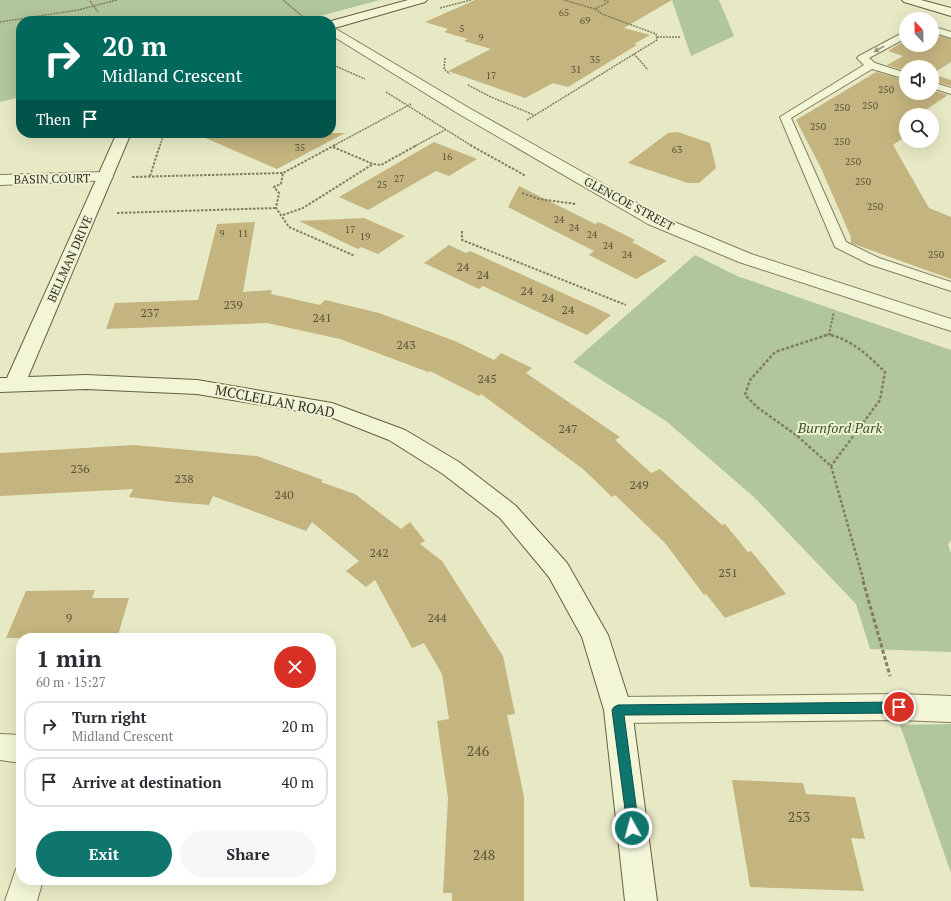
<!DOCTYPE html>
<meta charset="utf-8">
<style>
:root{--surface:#fff;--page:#f7f7f7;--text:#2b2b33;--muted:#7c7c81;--line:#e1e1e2;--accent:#0f766e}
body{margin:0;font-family:"PT Serif",serif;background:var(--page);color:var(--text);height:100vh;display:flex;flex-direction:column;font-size:15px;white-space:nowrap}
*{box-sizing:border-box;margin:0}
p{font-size:13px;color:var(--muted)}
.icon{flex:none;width:22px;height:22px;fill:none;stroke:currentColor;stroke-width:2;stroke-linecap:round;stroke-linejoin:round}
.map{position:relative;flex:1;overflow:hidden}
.side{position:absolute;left:16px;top:633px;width:320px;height:252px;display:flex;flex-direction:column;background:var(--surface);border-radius:16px;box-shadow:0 4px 16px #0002}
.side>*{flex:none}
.banner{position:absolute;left:16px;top:16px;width:320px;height:122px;border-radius:16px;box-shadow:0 4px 16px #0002;background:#00695c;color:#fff;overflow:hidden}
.needle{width:26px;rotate:338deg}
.tools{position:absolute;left:899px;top:12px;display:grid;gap:8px}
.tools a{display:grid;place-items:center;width:40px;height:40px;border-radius:50%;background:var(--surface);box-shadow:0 4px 16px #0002;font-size:20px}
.pin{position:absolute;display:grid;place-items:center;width:34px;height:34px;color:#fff;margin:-17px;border:2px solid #fff;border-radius:50%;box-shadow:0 1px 4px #0007}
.me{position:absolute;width:44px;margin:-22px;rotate:353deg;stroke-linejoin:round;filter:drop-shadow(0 0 3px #0008)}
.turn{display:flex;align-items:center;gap:14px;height:84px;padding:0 20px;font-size:18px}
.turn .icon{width:52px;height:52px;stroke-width:2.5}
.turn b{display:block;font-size:28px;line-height:34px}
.then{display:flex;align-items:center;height:38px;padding:0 20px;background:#0003;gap:8px;font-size:15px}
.round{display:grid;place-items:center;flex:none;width:42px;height:42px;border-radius:21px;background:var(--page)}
.head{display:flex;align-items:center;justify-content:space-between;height:68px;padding:0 20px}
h1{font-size:24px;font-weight:800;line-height:30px}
.action{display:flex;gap:8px;margin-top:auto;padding:8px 20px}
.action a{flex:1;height:46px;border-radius:24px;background:var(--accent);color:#fff;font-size:16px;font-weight:800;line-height:46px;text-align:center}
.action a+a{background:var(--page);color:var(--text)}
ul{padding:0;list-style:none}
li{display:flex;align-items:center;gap:12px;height:50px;margin:0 8px 6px;padding:0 12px;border:2px solid var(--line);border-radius:16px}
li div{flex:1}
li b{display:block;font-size:15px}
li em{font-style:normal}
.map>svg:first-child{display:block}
.green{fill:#b1c69a}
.building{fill:#c4b47f}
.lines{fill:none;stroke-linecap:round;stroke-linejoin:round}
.lane-casing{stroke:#827e5d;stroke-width:2}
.street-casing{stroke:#827e5d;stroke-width:2}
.secondary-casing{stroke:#645f40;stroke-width:2}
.path-far3{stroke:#827e5d;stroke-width:1.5;stroke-dasharray:2 1;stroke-linecap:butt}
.path-far2{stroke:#827e5d;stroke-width:2;stroke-dasharray:2.5 1.5;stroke-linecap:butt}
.path-far1{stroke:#827e5d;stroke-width:2.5;stroke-dasharray:3 2;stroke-linecap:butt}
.path{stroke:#827e5d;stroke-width:3;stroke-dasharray:4 2.5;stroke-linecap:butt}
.lane{fill:#f3f5d7;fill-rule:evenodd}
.street{fill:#f3f5d7;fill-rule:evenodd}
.secondary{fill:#f3f5d7;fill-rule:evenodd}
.oneway{fill:#94937b}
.route{fill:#0f766e;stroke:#0a4d48}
.labels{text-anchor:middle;stroke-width:4;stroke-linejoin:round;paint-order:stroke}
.far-number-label{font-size:10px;fill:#585237}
.far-street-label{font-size:12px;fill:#34311f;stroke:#eff2d4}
.number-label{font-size:12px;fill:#585237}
.street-label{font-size:14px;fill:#34311f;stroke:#eff2d4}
.park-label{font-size:14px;font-style:italic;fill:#374e28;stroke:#eff2d4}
.near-number-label{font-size:14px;fill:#585237}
</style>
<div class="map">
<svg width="951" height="901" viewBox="0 0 951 901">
<rect width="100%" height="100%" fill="#e7e9c5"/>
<!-- green -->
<g class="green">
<polygon points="0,0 380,0 301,21 21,21 21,97 0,102"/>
<polygon points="672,0 719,0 734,36 691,56"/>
<polygon points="695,255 737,276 951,350 951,540 948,545 951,553 951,652 870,649 856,604 755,498 666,421 573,362"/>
<polygon points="951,724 951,873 900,725"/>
</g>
<!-- building -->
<g class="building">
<polygon points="475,0 672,0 624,28 650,35 634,44 637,45 568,87 553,83 525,98 448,71 491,49 464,41 468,39 444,32 448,29 425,22"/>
<polygon points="932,34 951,39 951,62 932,74 932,67 906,67 906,71 887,65 903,56 888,51 906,40 906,45 932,45"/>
<polygon points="876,72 906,80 906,93 932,93 932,90 948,95 918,115 906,115 906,123 898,129 903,138 893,145 929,208 951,217 951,279 851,243 851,237 821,168 796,120"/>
<polygon points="932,74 951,80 951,86 932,81"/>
<polygon points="678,132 710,143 716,168 699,183 688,183 628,163 668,133"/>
<polygon points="194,133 345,133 277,169"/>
<polygon points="434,142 477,159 449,176 436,171 368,210 339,197"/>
<polygon points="519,186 595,224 599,222 635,240 632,242 667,261 636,279 589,255 594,251 508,207"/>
<polygon points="364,218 405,236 378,254 361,247 358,249 299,221"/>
<polygon points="255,222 243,292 272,290 271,294 320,305 325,300 379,313 455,341 494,360 501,353 532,368 526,373 620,437 615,440 651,473 660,469 722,525 725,524 748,552 751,551 786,594 725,618 706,594 704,595 665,543 615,495 612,497 583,469 481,394 479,396 430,371 428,372 340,339 267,323 106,329 115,303 198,300 217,224"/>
<polygon points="449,245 466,253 470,251 611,315 587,335 483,286 479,289 424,263"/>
<polygon points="134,445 257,456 323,480 321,482 355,494 401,529 410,522 425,541 420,544 442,561 503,656 515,714 507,715 524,797 524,901 452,901 452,893 443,893 448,798 437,721 449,719 442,674 424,643 412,648 375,580 366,587 346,571 359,561 312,522 306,531 213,496 209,505 172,502 129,497 133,489 0,496 0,453"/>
<polygon points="95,590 92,598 129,598 117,638 6,638 26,591"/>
<polygon points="732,780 803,783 806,794 855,797 865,839 851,838 864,891 750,887"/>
</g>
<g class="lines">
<defs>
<g id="lane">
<polygon points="932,26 951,32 951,38 932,32"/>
<polygon points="906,31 906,38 869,58 875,63 906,73 906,79 872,69 791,118 846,242 879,258 951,282 951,291 869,264 835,247 780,117 864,65 857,58 859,56"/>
<polygon points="932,82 951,88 951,94 932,88"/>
</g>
<g id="street">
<polygon points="331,26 469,108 660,216 751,254 951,319 951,331 739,262 648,224 459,114 331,35"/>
<polygon points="105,172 111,174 113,177 111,180 0,185 0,175"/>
<polygon points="899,694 951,696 951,722 899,720 618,723 608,719 604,710 608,701 618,697"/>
<polygon points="0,734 21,735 21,763 0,760"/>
<polygon points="21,866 21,880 43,880 37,901 5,901 16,869"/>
</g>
<g id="secondary">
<polygon points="408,0 427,0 425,2 331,29 331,21"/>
<polygon points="902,0 921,0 951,8 951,16 904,2"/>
<polygon points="117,133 131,133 28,377 86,375 197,380 332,403 405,430 459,462 516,506 567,563 608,635 632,710 657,901 625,901 604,710 582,637 549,577 500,518 443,474 389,440 328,416 197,394 86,389 0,392 0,378 7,378"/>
</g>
</defs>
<!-- lane casing -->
<use href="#lane" class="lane-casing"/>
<!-- street casing -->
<use href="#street" class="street-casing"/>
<!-- secondary casing -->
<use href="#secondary" class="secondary-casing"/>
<!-- path-far3 -->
<g class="path-far3">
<polyline points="283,0 308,21"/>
<polyline points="564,0 595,9"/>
<polyline points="604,0 609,2 595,9 602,14 656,34 657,40 634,54 648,70"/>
<polyline points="90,1 98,12"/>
<polyline points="440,8 471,0"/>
<polyline points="0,22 78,10 117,0"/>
<polyline points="657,37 681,37"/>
<polyline points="445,58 444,69 450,74"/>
<polyline points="331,64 365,79"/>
<polyline points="468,85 491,97 534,115"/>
<polyline points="386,92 472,146"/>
<polyline points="527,120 634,54"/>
<polyline points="160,146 164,133"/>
<polyline points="333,146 411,104"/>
<polyline points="415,146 445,130"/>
</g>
<!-- path-far2 -->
<g class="path-far2">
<polyline points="335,145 283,173 281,184 274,187 279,193 276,208 289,227 355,256"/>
<polyline points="470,145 526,176"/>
<polyline points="333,147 373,164 381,165 417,145"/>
<polyline points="150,176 160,145"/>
<polyline points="132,177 283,173"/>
<polyline points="522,193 539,199 576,204"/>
<polyline points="117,213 276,208"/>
<polyline points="283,215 303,208 373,164"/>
<polyline points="462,231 462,240 626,305"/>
<polyline points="829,334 834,336"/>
<polyline points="824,336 829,334 834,312"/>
</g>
<!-- path-far1 -->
<g class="path-far1">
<polyline points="827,335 775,352 750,380 745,395 757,407 796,435 831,466 864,582"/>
<path d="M831 335C853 341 869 356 885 372L880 400 831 466"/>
<path d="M796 435C815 424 834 427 855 432"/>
</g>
<!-- path -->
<polyline class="path" points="863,581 890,676"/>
<!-- lane -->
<use href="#lane" class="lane"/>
<!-- street -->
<use href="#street" class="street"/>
<!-- secondary -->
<use href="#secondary" class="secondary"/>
</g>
<!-- one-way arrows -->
<defs><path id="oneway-solid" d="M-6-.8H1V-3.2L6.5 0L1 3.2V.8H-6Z"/></defs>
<use class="oneway" href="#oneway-solid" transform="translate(879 49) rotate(151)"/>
<!-- route -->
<polygon class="route" points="899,702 903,704 905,707 903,711 899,713 624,715 639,828 637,832 632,834 628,832 612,710 614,707 618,705"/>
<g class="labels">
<!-- far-number labels -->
<g class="far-number-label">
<text x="564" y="16">65</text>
<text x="585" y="24">69</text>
<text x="462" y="32">5</text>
<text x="481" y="41">9</text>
<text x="595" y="63">35</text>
<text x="576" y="73">31</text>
<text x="491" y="79">17</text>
<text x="886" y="93">250</text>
<text x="870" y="109">250</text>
<text x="842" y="111">250</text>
<text x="818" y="130">250</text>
<text x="842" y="145">250</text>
<text x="300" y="151">35</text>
<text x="677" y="153">63</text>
<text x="447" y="160">16</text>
<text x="853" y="165">250</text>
<text x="399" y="182">27</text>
<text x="863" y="185">250</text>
<text x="382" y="188">25</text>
<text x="875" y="210">250</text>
<text x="559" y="223">24</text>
<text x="574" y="231">24</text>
<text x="350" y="233">17</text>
<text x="222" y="237">9</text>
<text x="243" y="237">11</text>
<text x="592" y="238">24</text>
<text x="365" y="240">19</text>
<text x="608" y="249">24</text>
<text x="627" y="258">24</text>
<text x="936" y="258">250</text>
</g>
<!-- far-street labels -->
<g class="far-street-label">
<text transform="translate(52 179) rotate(-1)" y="4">BASIN COURT</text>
<text transform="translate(629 204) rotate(28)" y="4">GLENCOE STREET</text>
<text transform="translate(70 259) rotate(-66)" y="4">BELLMAN DRIVE</text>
</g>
<!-- number labels -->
<g class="number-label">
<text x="463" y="271">24</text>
<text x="483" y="279">24</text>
<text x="527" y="295">24</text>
<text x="548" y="302">24</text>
<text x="233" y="309">239</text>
<text x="568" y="314">24</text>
<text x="150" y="317">237</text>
<text x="322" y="322">241</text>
<text x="406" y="349">243</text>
<text x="487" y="383">245</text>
<text x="568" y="433">247</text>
<text x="80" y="473">236</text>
<text x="184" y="483">238</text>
<text x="639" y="489">249</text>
<text x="284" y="499">240</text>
<text x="379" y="557">242</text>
<text x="728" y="577">251</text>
<text x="69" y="622">9</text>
<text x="437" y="622">244</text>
</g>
<!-- street labels -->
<g class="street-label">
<text transform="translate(275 401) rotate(11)" y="5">MCCLELLAN ROAD</text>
</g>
<!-- park labels -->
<g class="park-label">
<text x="840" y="433">Burnford Park</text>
</g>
<!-- near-number labels -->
<g class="near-number-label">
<text x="478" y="756">246</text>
<text x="799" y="822">253</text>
<text x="484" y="860">248</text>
</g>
</g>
</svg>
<div class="tools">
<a><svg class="needle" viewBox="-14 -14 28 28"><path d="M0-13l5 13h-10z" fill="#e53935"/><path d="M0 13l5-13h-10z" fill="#7c7c81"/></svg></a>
<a><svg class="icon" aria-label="sound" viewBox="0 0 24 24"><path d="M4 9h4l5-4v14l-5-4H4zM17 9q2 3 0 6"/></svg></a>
<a><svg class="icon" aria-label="search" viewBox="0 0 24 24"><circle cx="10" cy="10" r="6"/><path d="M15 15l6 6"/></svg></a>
</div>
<div class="pin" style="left:899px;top:707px;background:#d93025"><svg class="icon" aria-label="arrive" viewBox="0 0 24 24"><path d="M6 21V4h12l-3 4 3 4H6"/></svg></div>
<svg class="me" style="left:632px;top:828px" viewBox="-20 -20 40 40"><circle r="17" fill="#0f766e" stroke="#fff" stroke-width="3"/><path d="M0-11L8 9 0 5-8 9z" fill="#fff"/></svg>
<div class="banner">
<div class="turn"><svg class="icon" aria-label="right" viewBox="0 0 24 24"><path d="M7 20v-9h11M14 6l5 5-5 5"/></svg><div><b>20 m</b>Midland Crescent</div></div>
<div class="then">Then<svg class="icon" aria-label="arrive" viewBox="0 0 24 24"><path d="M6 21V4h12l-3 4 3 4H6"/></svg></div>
</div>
<section class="side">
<div class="head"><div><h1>1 min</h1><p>60 m · 15:27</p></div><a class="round" style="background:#d93025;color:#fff"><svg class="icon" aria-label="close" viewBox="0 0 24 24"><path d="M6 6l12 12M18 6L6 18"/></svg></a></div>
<ul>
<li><svg class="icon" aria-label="right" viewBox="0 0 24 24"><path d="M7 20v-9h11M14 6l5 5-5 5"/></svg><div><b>Turn right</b><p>Midland Crescent</p></div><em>20 m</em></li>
<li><svg class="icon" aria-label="arrive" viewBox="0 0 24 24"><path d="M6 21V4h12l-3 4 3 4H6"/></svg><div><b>Arrive at destination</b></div><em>40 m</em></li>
</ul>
<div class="action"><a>Exit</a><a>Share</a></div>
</section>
</div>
